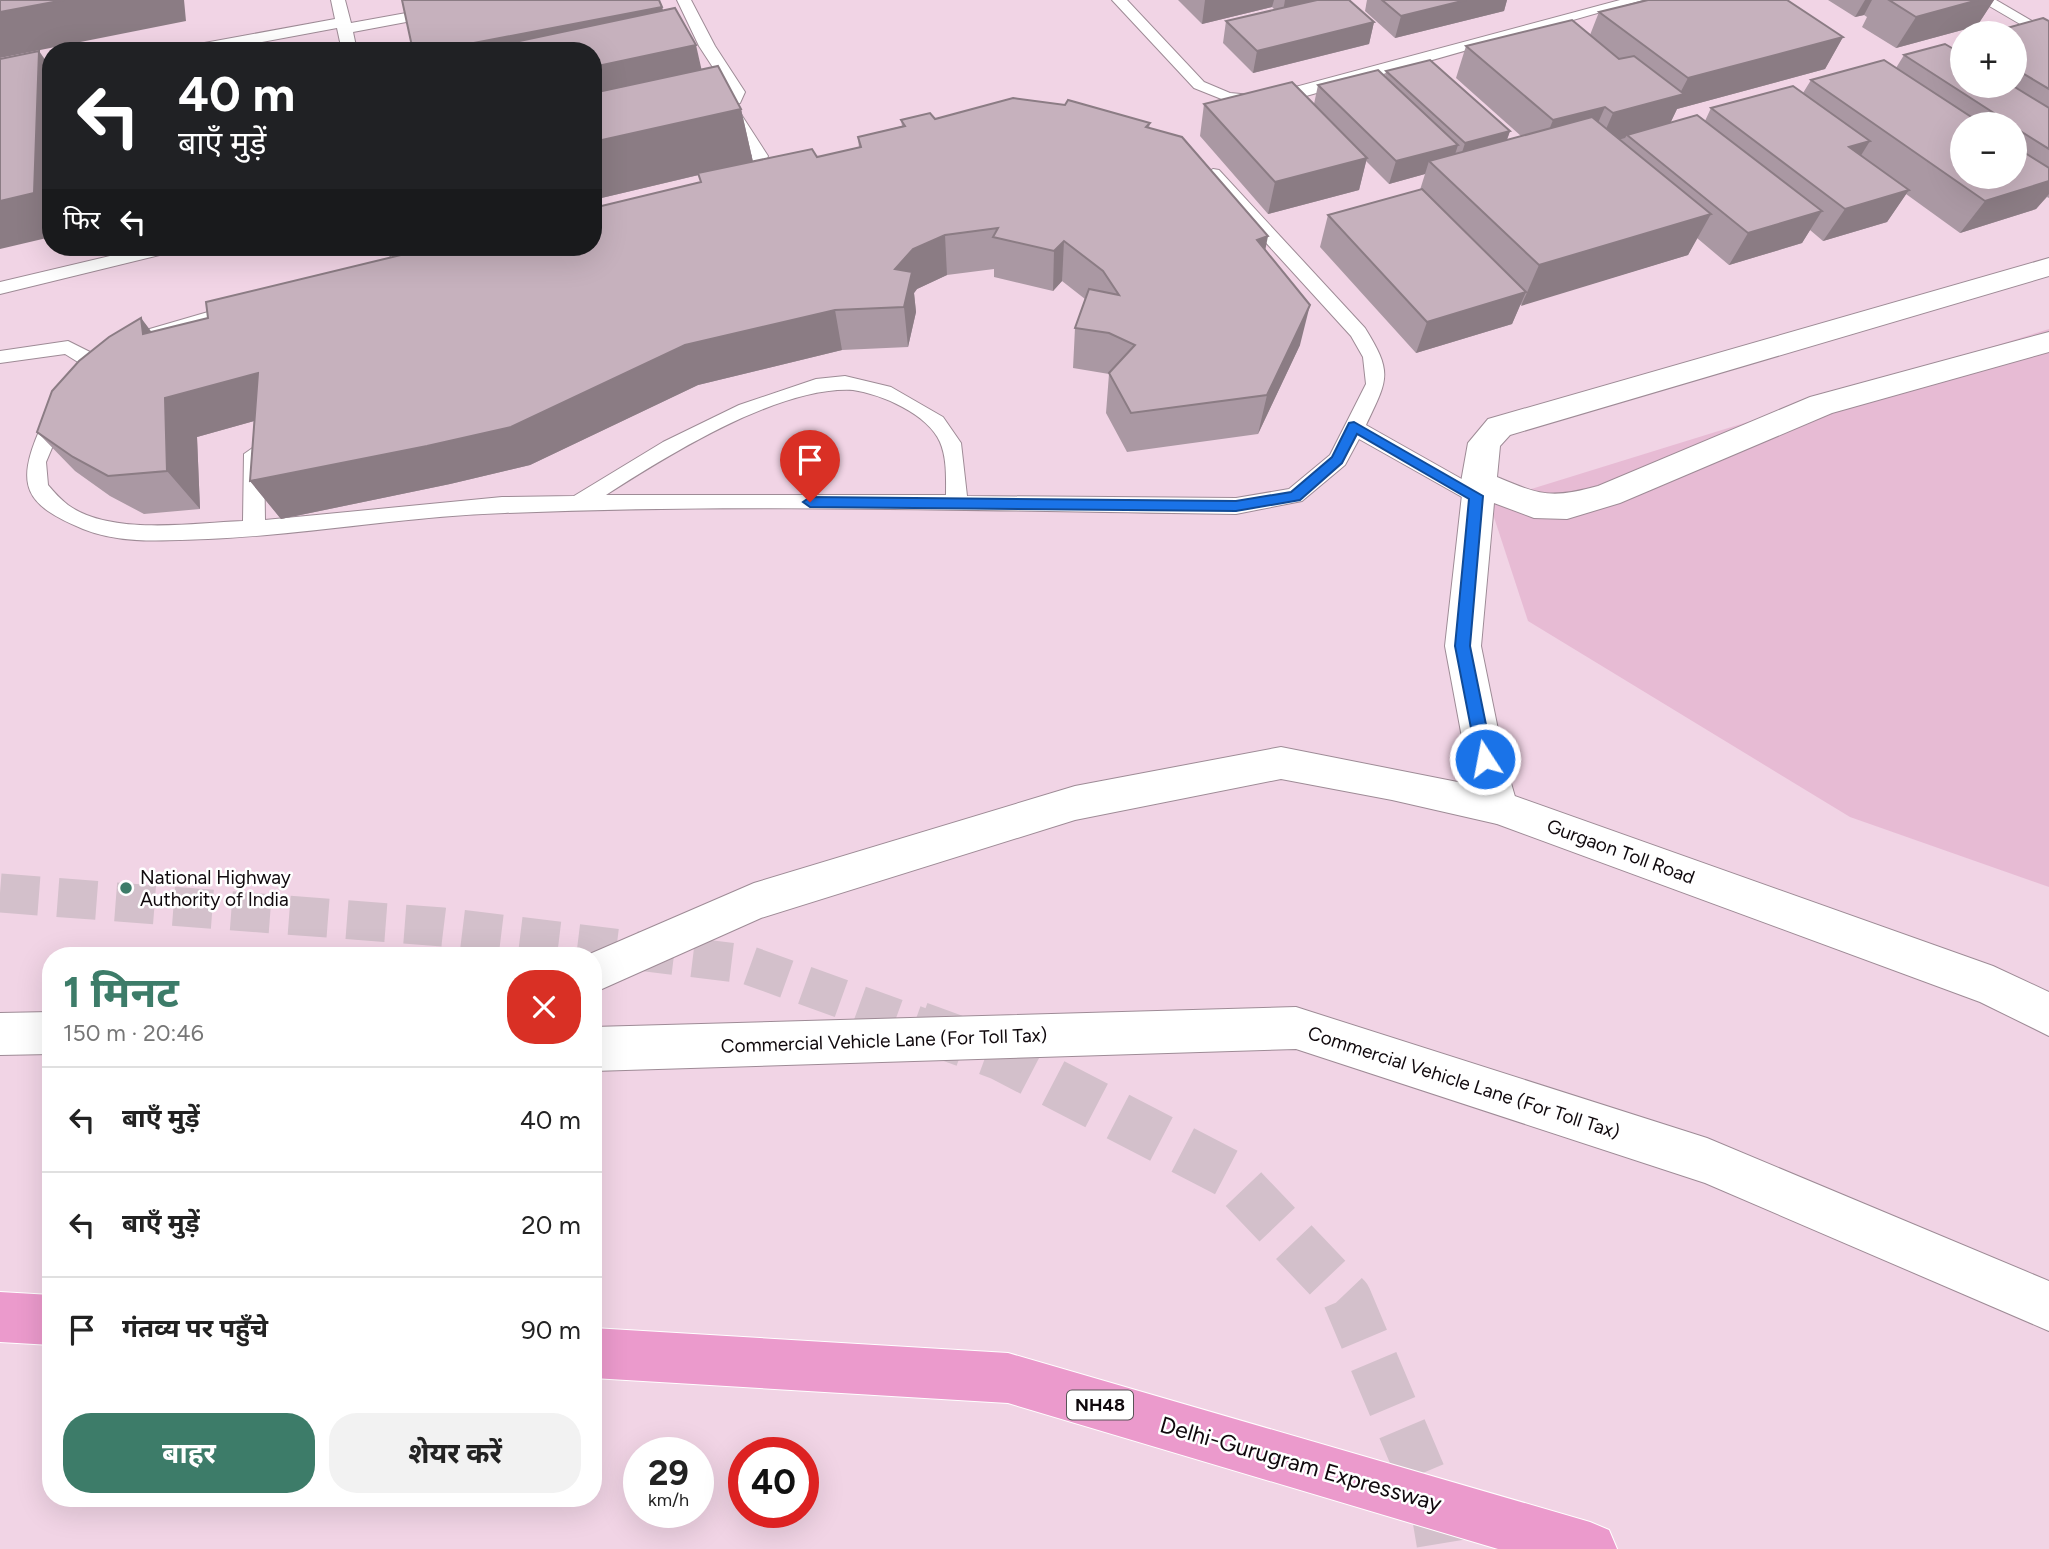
<!DOCTYPE html>
<html lang="hi">
<meta charset="utf-8">
<style>
:root{--surface:#fff;--page:#f2f2f2;--text:#222;--muted:#767676;--line:#e0e0e0;--accent:#3d7c69}
body{margin:0;font-family:Figtree,"Noto Sans Devanagari",sans-serif;background:var(--page);color:var(--text);height:100vh;display:flex;flex-direction:column;font-size:26px;white-space:nowrap}
*{box-sizing:border-box;margin:0}
p{font-size:23px;color:var(--muted)}
.icon{flex:none;width:38px;height:38px;fill:none;stroke:currentColor;stroke-width:2;stroke-linecap:round;stroke-linejoin:round}
.map{position:relative;flex:1;overflow:hidden}
.side{position:absolute;left:42px;top:947px;width:560px;height:560px;display:flex;flex-direction:column;background:var(--surface);border-radius:28px;box-shadow:0 7px 28px #0002}
.side>*{flex:none}
.hud{position:absolute;left:42px;top:42px;width:560px;height:214px;border-radius:28px;box-shadow:0 7px 28px #0002;background:#202124;color:#fff;overflow:hidden}
.tools{position:absolute;left:1950px;top:21px;display:grid;gap:14px}
.tools a{display:grid;place-items:center;width:77px;height:77px;border-radius:50%;background:var(--surface);box-shadow:0 7px 28px #0002;font-size:35px}
.speed{position:absolute;left:623px;top:1437px;display:flex;gap:14px;font-size:35px;font-weight:700;text-align:center}
.speed>*{display:grid;place-content:center;width:91px;height:91px;border-radius:50%;background:var(--surface);box-shadow:0 7px 28px #0002;line-height:1}
.speed small{font-size:18px;font-weight:400}
.speed .limit{border:10px solid #d22;background:#fff;color:#111}
.pin{position:absolute;display:grid;place-items:center;width:60px;height:60px;color:#fff;margin:-72px -30px;border-radius:50% 50% 50% 0;rotate:-45deg;box-shadow:0 0 7px #0007}
.pin .icon{rotate:45deg}
.me{position:absolute;width:77px;margin:-38px;rotate:349deg;stroke-linejoin:round;filter:drop-shadow(0 0 5px #0008)}
.turn{display:flex;align-items:center;gap:24px;height:147px;padding:0 21px;font-size:32px}
.turn .icon{width:91px;height:91px;stroke-width:2.5}
.turn b{display:block;font-size:49px;line-height:60px}
.then{display:flex;align-items:center;height:66px;padding:0 21px;background:#0003;gap:14px;font-size:26px}
.round{display:grid;place-items:center;flex:none;width:74px;height:74px;border-radius:28px;background:var(--page)}
.headline{display:flex;align-items:center;justify-content:space-between;height:119px;padding:0 21px}
h1{font-size:42px;font-weight:700;line-height:52px;color:var(--accent)}
.action{display:flex;gap:14px;margin-top:auto;padding:14px 21px}
.action a{flex:1;height:80px;border-radius:28px;background:var(--accent);color:#fff;font-size:28px;font-weight:700;line-height:80px;text-align:center}
.action a+a{background:var(--page);color:var(--text)}
ul{padding:0;list-style:none}
li{display:flex;align-items:center;gap:21px;height:105px;padding:0 21px;border-top:2px solid var(--line)}
li div{flex:1}
li b{display:block;font-size:26px}
li em{font-style:normal}
.map>svg:first-child{display:block}
.built{fill:#f1d4e5;fill-rule:evenodd}
.green{fill:#e7bbd4}
.lines{fill:none;stroke-linecap:round;stroke-linejoin:round}
.secondary-tunnel-far1{stroke:#d3c0cb;stroke-width:39;stroke-dasharray:39 19;stroke-linecap:butt}
.secondary-tunnel{stroke:#d3c0cb;stroke-width:49;stroke-dasharray:49 24;stroke-linecap:butt}
.service-casing{stroke:#9e8b96;stroke-width:2}
.tertiary-casing{stroke:#9e8b96;stroke-width:2}
.secondary-casing{stroke:#9e8b96;stroke-width:2}
.motorway-casing{stroke:#fff;stroke-width:2}
.service{fill:#fff;fill-rule:evenodd}
.tertiary{fill:#fff;fill-rule:evenodd}
.secondary{fill:#fff;fill-rule:evenodd}
.motorway{fill:#eb9acc;fill-rule:evenodd}
.wall{fill:#aa98a3;fill-rule:evenodd}
.shaded-wall{fill:#8b7c84}
.building{fill:#c6b1bd;stroke:#8b7c84;stroke-width:2}
.route{fill:#1a73e8;stroke:#114b97;stroke-width:2}
.poi-dot{fill:#3d7c69;stroke:#fff;stroke-width:2.5}
.labels{text-anchor:middle;stroke-width:5;stroke-linejoin:round;paint-order:stroke}
.shield{fill:#fff;stroke:#585356;stroke-width:2}
.shield-label{font-size:18px;font-weight:bold;fill:#10090d}
.street-label{font-size:19px;fill:#10090d;stroke:#fff}
.poi-label{font-size:19px;fill:#10090d;stroke:#fff;text-anchor:start}
.near-street-label{font-size:23px;fill:#10090d;stroke:#fff}
</style>
<div class="map">
<svg width="2049" height="1549" viewBox="0 0 2049 1549">
<rect width="100%" height="100%" fill="#f5e0ec"/>
<!-- built -->
<path class="built" d="M0 0H2049V1549H0ZM1962 33H2014V86H1962ZM51 51H593V247H51ZM1962 124H2014V177H1962ZM51 956H593V1498H51ZM639 1452H698V1512H639ZM744 1452H803V1512H744Z"/>
<!-- green -->
<polygon class="green" points="2049,329 2049,887 1850,817 1528,621 1489,502"/>
<g class="lines">
<!-- secondary-tunnel-far1 -->
<polyline class="secondary-tunnel-far1" points="0,893 443,927 745,964 923,1028"/>
<!-- secondary-tunnel -->
<polyline class="secondary-tunnel" points="919,1026 1001,1056 1229,1174 1347,1298 1435,1507 1442,1549"/>
<defs>
<g id="service">
<polygon points="331,0 345,0 351,23 478,0 509,0 502,4 353,32 357,51 342,51 337,28 213,51 181,51 188,46 335,19"/>
<path d="M677 0H691L715 46 745 92 740 103 735 105 768 156C762 173 752 178 735 182L727 177 745 167 752 156 722 109 704 114 696 109 727 97 729 92 699 46Z"/>
<polygon points="1112,0 1127,0 1204,82 1230,93 1262,96 1620,0 1643,0 1278,104 1234,104 1194,88"/>
<polygon points="1979,0 1996,0 2049,31 2049,41"/>
<path d="M1213 169 1219 170 1365 328C1393 373 1388 379 1366 425L1483 491 1486 496 1483 501H1469L1359 439 1345 465 1302 501 1236 514C993 511 749 503 505 513 406 516 307 535 208 539 166 540 123 545 83 529 25 505 15 486 40 429 45 418 46 406 58 403L68 410 46 462 48 485C54 492 60 499 68 505 111 536 193 523 243 521L244 454 254 447 264 454 265 520 502 497 574 496 663 442 739 405 816 379 845 376 891 387 943 417 961 443 967 496 1236 498 1289 489 1330 455 1366 384 1363 357 1351 336 1207 178 1205 174ZM853 390C881 394 928 414 940 442 947 458 946 478 946 495H606C668 455 779 386 853 390Z"/>
<polygon points="148,247 179,247 176,251 0,294 0,282"/>
<polygon points="410,247 443,247 440,251 398,261 389,255 392,251"/>
<polygon points="239,303 248,309 246,313 136,345 127,339 129,335"/>
<polygon points="68,341 100,357 103,362 100,367 86,367 65,354 0,363 0,351"/>
</g>
<path id="tertiary" d="M2049 258V276L1510 435 1500 446 1497 477C1540 495 1551 499 1598 486L1810 397 2049 332V352L1832 413 1620 503 1567 519 1534 518 1494 503 1481 646 1504 759 1518 807 1512 819 1498 824 1484 819 1466 759 1445 646 1463 486 1461 482 1468 443 1488 419Z"/>
<g id="secondary">
<polygon points="1281,747 1498,790 1993,966 2049,992 2049,1036 1980,1002 1497,824 1392,800 1281,779 1075,820 761,918 593,993 593,956 585,956 754,883 1075,786"/>
<polygon points="1296,1007 1707,1138 2049,1281 2049,1331 1705,1183 1296,1049 593,1071 593,1027"/>
<polygon points="51,1012 51,1054 0,1055 0,1013"/>
</g>
<g id="motorway">
<polygon points="0,1292 51,1295 51,1345 0,1342"/>
<polygon points="593,1328 1008,1353 1590,1522 1609,1530 1617,1549 1498,1549 1008,1403 593,1378"/>
</g>
</defs>
<!-- service casing -->
<use href="#service" class="service-casing"/>
<!-- tertiary casing -->
<use href="#tertiary" class="tertiary-casing"/>
<!-- secondary casing -->
<use href="#secondary" class="secondary-casing"/>
<!-- motorway casing -->
<use href="#motorway" class="motorway-casing"/>
<!-- service -->
<use href="#service" class="service"/>
<!-- tertiary -->
<use href="#tertiary" class="tertiary"/>
<!-- secondary -->
<use href="#secondary" class="secondary"/>
<!-- motorway -->
<use href="#motorway" class="motorway"/>
</g>
<!-- wall -->
<g class="wall">
<polygon points="1178,0 1349,0 1374,22 1369,44 1253,73 1223,43 1226,21 1275,10 1272,7 1202,24"/>
<polygon points="1367,0 1507,0 1504,11 1395,38 1365,11"/>
<polygon points="1828,0 1994,0 1977,26 1896,48 1862,27 1867,17 1864,15 1855,17"/>
<polygon points="662,7 663,10 702,70 741,109 753,162 817,157 859,148 858,137 902,126 901,120 935,119 1150,123 1149,128 1265,250 1300,345 1258,434 1127,452 1106,413 1109,374 1073,368 1075,328 1085,299 1062,281 1053,291 994,277 994,269 947,275 917,289 914,293 916,312 908,347 842,350 698,385 530,465 450,484 281,519 250,481 254,421 197,437 200,509 144,514 110,496 75,471 37,432 141,318 151,332 208,318 701,182 699,175 593,200 593,51"/>
<path d="M1599 12 1843 37 1825 69 1677 109 1670 123 1705 121 1711 108 1803 93 1811 80 1896 68 1904 55 1959 52 1962 48V86H2014V33L2049 21V198L2047 197 2036 209 1960 233 1906 194 1887 222 1823 241 1810 230 1802 243 1729 265 1697 238 1688 255 1520 305 1512 324 1416 353 1320 247 1328 215 1420 190 1425 174 1389 184 1366 161 1359 190 1268 214 1200 136 1204 104H1314L1318 85 1385 77 1386 71 1510 131 1507 140 1521 136 1456 78 1466 46 1590 35ZM1962 124H2014V177Z"/>
</g>
<!-- shaded-wall -->
<g class="shaded-wall">
<polygon points="64,0 184,0 186,21 0,58 0,12"/>
<polygon points="1205,0 1274,0 1272,7 1202,24"/>
<polygon points="1285,0 1324,0 1282,17"/>
<polygon points="1466,0 1507,0 1504,11 1395,38 1401,16"/>
<polygon points="1865,0 1872,0 1864,15 1855,17"/>
<polygon points="1978,0 1994,0 1977,26 1896,48 1916,17"/>
<polygon points="662,7 672,47 593,51 432,51"/>
<polygon points="1374,22 1369,44 1253,73 1257,51"/>
<polygon points="1843,37 1825,69 1677,109 1669,126 1627,135 1625,138 1599,145 1613,113 1679,95 1688,78"/>
<polygon points="696,45 708,98 593,124 593,67"/>
<polygon points="39,51 51,68 51,237 0,249 0,201"/>
<polygon points="1605,107 1591,139 1540,152 1553,120"/>
<polygon points="741,109 753,162 593,200 593,142"/>
<polygon points="1510,131 1502,153 1458,165 1465,143"/>
<polygon points="1870,141 1850,173 1849,147"/>
<polygon points="1458,145 1451,167 1429,161 1425,174 1389,184 1396,161"/>
<polygon points="1367,158 1359,190 1268,214 1275,182"/>
<polygon points="2049,181 2049,194 2036,209 1960,233 1985,201"/>
<polygon points="1909,190 1887,222 1823,241 1845,209"/>
<polygon points="1822,211 1802,243 1729,265 1748,233"/>
<polygon points="1711,214 1688,255 1521,306 1539,265"/>
<polygon points="945,235 947,275 917,289 914,293 916,312 908,347 904,307 895,269 913,249"/>
<polygon points="1268,236 1260,277 1257,240"/>
<polygon points="1064,241 1062,281 1053,291 1054,251"/>
<polygon points="1526,292 1512,324 1416,353 1427,322"/>
<polygon points="1310,305 1300,345 1258,434 1267,395"/>
<polygon points="835,310 842,350 698,385 530,465 450,484 281,519 250,481 685,345"/>
<polygon points="141,318 172,359 143,334"/>
<polygon points="258,373 286,412 197,437 200,509 167,471 165,398"/>
</g>
<!-- building -->
<g class="building">
<polygon points="0,0 64,0 0,12"/>
<polygon points="402,0 659,0 662,7 432,51 413,51"/>
<polygon points="1317,0 1349,0 1374,22 1257,51 1226,21"/>
<polygon points="1382,0 1466,0 1401,16"/>
<polygon points="1648,0 1787,0 1843,37 1688,78 1599,12"/>
<polygon points="1889,0 1978,0 1916,17"/>
<polygon points="675,8 696,45 593,67 593,51 472,51"/>
<polygon points="2043,18 2049,21 2049,89 2014,68 2014,33 1989,33"/>
<polygon points="1572,20 1619,59 1634,56 1684,94 1613,113 1605,107 1553,120 1466,46"/>
<polygon points="1945,44 1962,54 1962,86 2013,86 2049,108 2049,149 2014,127 2014,124 2011,124 1904,55"/>
<polygon points="39,51 34,193 0,201 0,59"/>
<polygon points="1430,60 1510,131 1465,143 1386,71"/>
<polygon points="1884,60 1982,124 1962,124 1962,177 2014,177 2014,146 2049,168 2049,181 1985,201 1811,80"/>
<polygon points="718,66 741,109 593,142 593,93"/>
<polygon points="1378,70 1458,145 1396,161 1318,85"/>
<polygon points="1292,82 1367,158 1275,182 1204,104"/>
<polygon points="1793,86 1870,141 1849,147 1909,190 1845,209 1711,108"/>
<polygon points="1013,98 1065,105 1068,100 1150,123 1146,127 1182,137 1268,236 1257,240 1310,305 1267,395 1131,413 1109,373 1135,345 1109,333 1075,328 1089,289 1119,295 1103,271 1064,241 1054,251 993,237 998,228 945,235 913,249 895,269 912,272 904,307 835,310 685,345 511,427 427,446 250,481 258,373 165,398 167,471 108,476 73,457 37,432 52,391 79,361 109,337 141,318 143,334 208,318 206,302 434,247 593,247 593,208 701,182 698,173 812,149 817,157 861,147 858,137 905,126 901,120 930,113 935,119"/>
<polygon points="1697,115 1822,211 1748,233 1627,135"/>
<polygon points="1592,117 1711,214 1539,265 1429,161"/>
<polygon points="1422,189 1526,292 1427,322 1328,215"/>
</g>
<!-- route -->
<polygon class="route" points="1354,422 1483,496 1470,646 1493,759 1490,764 1479,764 1477,759 1455,646 1469,499 1357,434 1342,463 1300,500 1236,511 810,507 803,502 810,497 1236,501 1291,492 1332,457 1349,423"/>
<!-- markers -->
<circle class="poi-dot" cx="126" cy="888" r="7"/>
<g class="labels">
<!-- shield labels -->
<rect class="shield" x="1067" y="1390.5" width="66" height="29" rx="5"/>
<g class="shield-label">
<text x="1100" y="1411">NH48</text>
</g>
<!-- street labels -->
<g class="street-label">
<text transform="translate(1621 851) rotate(20)" y="7">Gurgaon Toll Road</text>
<text transform="translate(884 1040) rotate(-2)" y="7">Commercial Vehicle Lane (For Toll Tax)</text>
<text transform="translate(1464 1082) rotate(18)" y="7">Commercial Vehicle Lane (For Toll Tax)</text>
</g>
<!-- poi labels -->
<g class="poi-label">
<text x="140" y="884">National Highway<tspan x="140" dy="22">Authority of India</tspan></text>
</g>
<!-- near-street labels -->
<g class="near-street-label">
<text transform="translate(1301 1464) rotate(16)" y="8">Delhi-Gurugram Expressway</text>
</g>
</g>
</svg>
<div class="tools">
<a>+</a>
<a>−</a>
</div>
<div class="speed"><div>29<small>km/h</small></div><div class="limit">40</div></div>
<div class="pin" style="left:810px;top:502px;background:#d93025"><svg class="icon" aria-label="arrive" viewBox="0 0 24 24"><path d="M6 21V4h12l-3 4 3 4H6"/></svg></div>
<svg class="me" style="left:1485px;top:759px" viewBox="-20 -20 40 40"><circle r="17" fill="#1a73e8" stroke="#fff" stroke-width="3"/><path d="M0-11L8 9 0 5-8 9z" fill="#fff"/></svg>
<div class="hud">
<div class="turn"><svg class="icon" aria-label="left" viewBox="0 0 24 24"><path d="M17 20v-9H6M10 6l-5 5 5 5"/></svg><div><b>40 m</b>बाएँ मुड़ें</div></div>
<div class="then">फिर<svg class="icon" aria-label="left" viewBox="0 0 24 24"><path d="M17 20v-9H6M10 6l-5 5 5 5"/></svg></div>
</div>
<section class="side">
<div class="headline"><div><h1>1 मिनट</h1><p>150 m · 20:46</p></div><a class="round" style="background:#d93025;color:#fff"><svg class="icon" aria-label="close" viewBox="0 0 24 24"><path d="M6 6l12 12M18 6L6 18"/></svg></a></div>
<ul>
<li><svg class="icon" aria-label="left" viewBox="0 0 24 24"><path d="M17 20v-9H6M10 6l-5 5 5 5"/></svg><div><b>बाएँ मुड़ें</b></div><em>40 m</em></li>
<li><svg class="icon" aria-label="left" viewBox="0 0 24 24"><path d="M17 20v-9H6M10 6l-5 5 5 5"/></svg><div><b>बाएँ मुड़ें</b></div><em>20 m</em></li>
<li><svg class="icon" aria-label="arrive" viewBox="0 0 24 24"><path d="M6 21V4h12l-3 4 3 4H6"/></svg><div><b>गंतव्य पर पहुँचे</b></div><em>90 m</em></li>
</ul>
<div class="action"><a>बाहर</a><a>शेयर करें</a></div>
</section>
</div>
